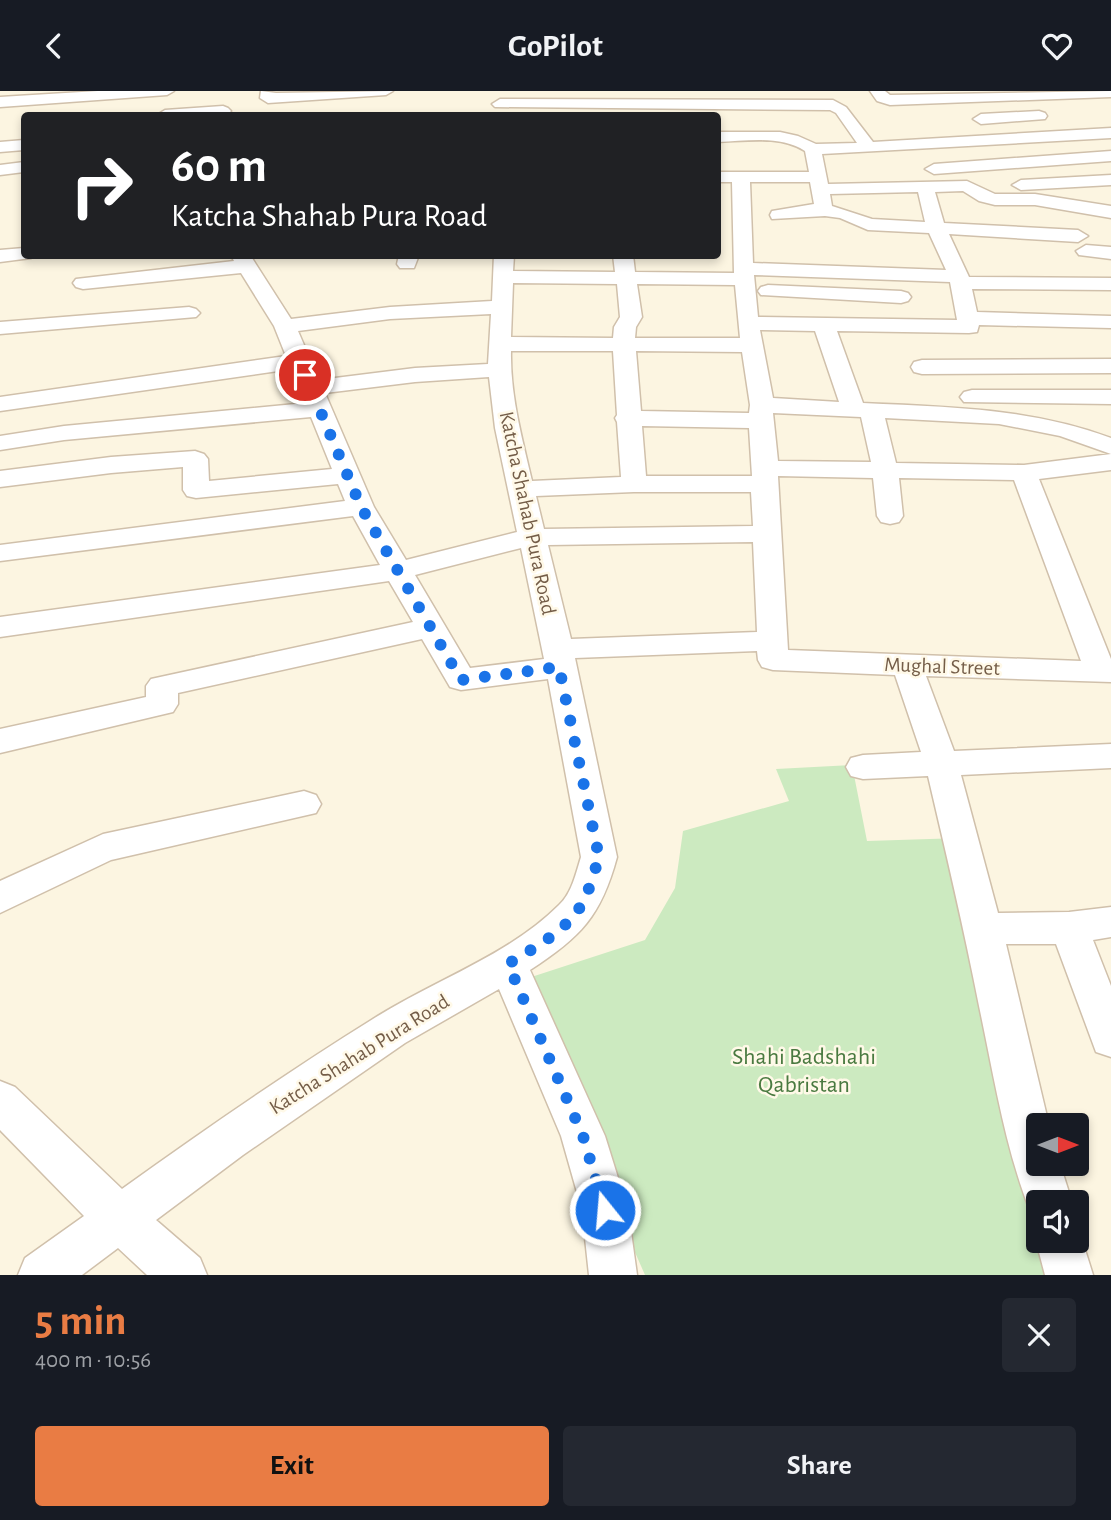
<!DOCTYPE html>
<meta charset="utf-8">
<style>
:root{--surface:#171b24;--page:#242831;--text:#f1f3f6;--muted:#9ea1a6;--accent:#e97c44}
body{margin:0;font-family:"Alegreya Sans",sans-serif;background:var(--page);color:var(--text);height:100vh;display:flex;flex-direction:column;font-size:26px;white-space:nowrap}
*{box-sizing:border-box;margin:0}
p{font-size:23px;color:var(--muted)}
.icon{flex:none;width:38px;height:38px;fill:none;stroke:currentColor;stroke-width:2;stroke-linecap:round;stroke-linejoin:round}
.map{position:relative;height:1184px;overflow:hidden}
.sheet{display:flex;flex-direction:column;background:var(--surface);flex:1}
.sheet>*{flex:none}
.guide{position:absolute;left:21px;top:21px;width:700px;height:147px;border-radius:7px;box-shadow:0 4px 10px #0003;background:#202124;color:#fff;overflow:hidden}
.needle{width:46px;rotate:90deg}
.fabs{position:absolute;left:1026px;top:1022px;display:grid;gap:14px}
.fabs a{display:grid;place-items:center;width:63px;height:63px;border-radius:7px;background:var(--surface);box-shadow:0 4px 10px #0003;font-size:35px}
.pin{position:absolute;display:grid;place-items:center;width:60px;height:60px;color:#fff;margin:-30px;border:4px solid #fff;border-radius:50%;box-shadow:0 2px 7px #0007}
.me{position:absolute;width:77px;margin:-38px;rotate:343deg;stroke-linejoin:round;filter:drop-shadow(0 0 5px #0008)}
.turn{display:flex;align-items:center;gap:24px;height:147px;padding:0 35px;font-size:32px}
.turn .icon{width:91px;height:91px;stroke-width:2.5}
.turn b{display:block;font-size:49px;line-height:60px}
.round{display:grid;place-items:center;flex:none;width:74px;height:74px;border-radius:7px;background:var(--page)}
.head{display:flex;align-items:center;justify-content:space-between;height:119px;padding:0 35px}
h1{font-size:42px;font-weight:600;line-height:52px;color:var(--accent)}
.primary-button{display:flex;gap:14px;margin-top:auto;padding:14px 35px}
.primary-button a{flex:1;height:80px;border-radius:7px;background:var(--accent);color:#111;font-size:28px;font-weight:600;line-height:80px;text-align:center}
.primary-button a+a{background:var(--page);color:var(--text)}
header{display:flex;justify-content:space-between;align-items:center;height:91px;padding:0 35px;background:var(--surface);font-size:32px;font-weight:600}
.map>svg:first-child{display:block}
.green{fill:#cceac0}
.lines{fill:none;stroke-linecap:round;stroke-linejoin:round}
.minor-casing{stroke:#d0c0ab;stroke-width:3}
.minor{fill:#fff;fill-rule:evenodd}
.route{stroke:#1a73e8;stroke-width:12;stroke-dasharray:0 21.6}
.labels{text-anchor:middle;stroke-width:5;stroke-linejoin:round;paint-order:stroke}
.street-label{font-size:21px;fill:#745d48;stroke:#fff9e8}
.near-park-label{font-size:24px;fill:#4a7a40;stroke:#fff9e8}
</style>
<header><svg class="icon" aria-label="back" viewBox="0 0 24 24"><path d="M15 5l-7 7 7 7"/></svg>GoPilot<svg class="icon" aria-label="heart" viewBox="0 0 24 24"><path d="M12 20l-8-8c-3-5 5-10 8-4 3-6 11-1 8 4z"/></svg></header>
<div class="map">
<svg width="1111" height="1184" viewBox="0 0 1111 1184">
<rect width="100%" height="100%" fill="#fcf5e1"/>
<!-- green -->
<polygon class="green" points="852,674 867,750 961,747 1021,1014 1049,1111 1038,1111 1038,1150 1060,1150 1069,1184 645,1184 516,891 645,849 675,797 683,740 789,710 776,678"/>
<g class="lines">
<defs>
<g id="minor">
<polygon points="98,0 174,0 167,4 0,16 0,6"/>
<polygon points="261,0 276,2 393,0 386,4 268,12 260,7"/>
<polygon points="870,0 885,0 890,4 1111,0 1111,6 890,14 877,10"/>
<path d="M500 8 833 9 846 16 873 51 1111 37V47L822 63 828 93 967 90 995 103H1035L1111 115V127L1035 114H995L979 110 963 100 935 101 944 132 1078 139 1088 145 1078 151 949 143 969 186 1111 187V199L972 198 977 221 1111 225V237L979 234 977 241 969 242 837 240 863 312C949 316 1029 317 1111 347V379L1039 388 1111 568V591L926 585 954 660 1111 653V677L961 684 998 822 1069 821 1111 816V846L1093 849 1111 895V966L1096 961 1056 853H1006L1049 1034H1038V1073H1060L1072 1111H1038V1129L1033 1127C1005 1060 994 985 979 915 964 838 946 762 928 685L863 688 851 685 846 676 851 667 863 664 921 661 895 584 773 579 762 576 758 569 757 560 575 567 617 766C601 825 581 846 530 879L605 1045 628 1119 637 1184H589L582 1119 561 1045 499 898 405 952 243 1064 156 1129 200 1167 207 1184H147L118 1157 82 1184H18L25 1167 84 1125 0 1039V990L15 996 122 1098C204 1039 288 981 373 928 434 889 508 865 559 814 572 802 576 782 581 766L548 588 461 599 450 596 422 548 178 602V613L173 621 0 662V638L146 606V595L151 588 413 531 389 490 0 546V526L380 474 353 425 0 470V454L345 410 338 393 196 407 187 405 183 399V376L111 382 0 396V380L111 366 195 360 204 363 208 368 209 390 332 378 311 326 64 349 0 359V345L64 335 306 312 292 278 0 320V306L286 265 274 235 241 182 83 198 76 196 73 192 76 188 234 170 231 164H250L291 228 390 216 492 210 494 164H514L513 180 615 181 613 164H633L635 181 734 182 732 91H718V81H809L805 60C780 44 747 50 718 51V41H780L798 45 816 53 857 52 836 22 830 19 495 16 492 13ZM750 91H810L814 113 772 120 770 124 772 128 825 125 840 127 868 139 929 142 946 179 753 172ZM918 101 925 131 872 128 832 115 830 103ZM754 184 950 191 957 229 758 226ZM513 192 617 193 620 226 614 236 613 247 511 246ZM637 193 735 194 740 247H635L636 236 642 226ZM491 223 488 273 415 277 319 289 298 240 390 228ZM760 239 815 240 839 311 773 307ZM511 260H613L617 324 615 327 617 331 621 386 532 390C522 347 510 304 511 260ZM636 260 742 261 750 314 749 322 641 320ZM489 286 495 337 517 441 406 469 374 416 325 302 415 291ZM773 322 861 326 871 371 778 370ZM885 327 999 333 1060 345 1111 363 1024 374 896 372ZM642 335 749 337 752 385H646ZM778 385 873 387 877 425 881 431 890 433 899 431 903 425 899 387 1014 389 1081 570 788 559ZM634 401H751L753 435 544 438 536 405ZM753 451 757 541 571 548 548 454ZM521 457 544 568 470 577 415 484Z"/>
<polygon points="223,15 228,17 231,20 228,23 157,24 165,19"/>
<polygon points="1039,20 1045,22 1047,25 1045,28 981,33 973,28 981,23"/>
<polygon points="24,49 24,59 0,61 0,51"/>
<polygon points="1111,60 1111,70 934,83 925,78 934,73"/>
<polygon points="24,71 24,81 0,84 0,74"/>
<polygon points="1111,84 1111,94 1021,99 1012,94 1021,89"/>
<polygon points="1086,154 1111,156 1111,168 1079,164 1076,160"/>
<polygon points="24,157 24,164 33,164 31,167 0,171 0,159"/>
<polygon points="399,164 419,164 414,177 400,177 397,173"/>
<polygon points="768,194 901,200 908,202 911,206 908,210 901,212 761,204 758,200 761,196"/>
<polygon points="189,216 196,218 200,222 196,226 0,243 0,231"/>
<polygon points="1111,268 1111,282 922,283 914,281 911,276 914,271 922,269"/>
<polygon points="972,299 1111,299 1111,313 964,311 960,306 964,301"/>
<polygon points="304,700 316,704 321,713 316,722 111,769 0,822 0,790 103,743"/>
<polygon points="1077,1133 1093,1184 1045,1184 1036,1150 1038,1147 1038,1150 1076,1150"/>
</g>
</defs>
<!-- minor casing -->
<use href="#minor" class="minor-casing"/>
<!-- minor -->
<use href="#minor" class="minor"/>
</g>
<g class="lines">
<!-- route -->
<path class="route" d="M305 284 361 416 461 589 559 576 599 766C593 785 588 807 575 823 559 844 530 859 508 873L583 1045 605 1119"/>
</g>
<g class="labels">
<!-- street labels -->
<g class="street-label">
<text transform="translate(528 422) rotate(78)" y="7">Katcha Shahab Pura Road</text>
<text transform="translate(942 575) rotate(2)" y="7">Mughal Street</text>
<text transform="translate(359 963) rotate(-32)" y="7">Katcha Shahab Pura Road</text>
</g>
<!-- near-park labels -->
<g class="near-park-label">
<text x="804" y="973">Shahi Badshahi<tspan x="804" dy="28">Qabristan</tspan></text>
</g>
</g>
</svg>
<div class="fabs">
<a><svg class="needle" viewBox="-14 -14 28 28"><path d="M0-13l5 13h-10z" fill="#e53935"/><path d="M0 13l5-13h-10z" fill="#9ea1a6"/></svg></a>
<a><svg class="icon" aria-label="sound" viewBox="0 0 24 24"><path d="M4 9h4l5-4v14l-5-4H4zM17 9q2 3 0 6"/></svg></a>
</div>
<div class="pin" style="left:305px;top:284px;background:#d93025"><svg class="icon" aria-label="arrive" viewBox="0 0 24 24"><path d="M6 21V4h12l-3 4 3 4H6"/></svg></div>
<svg class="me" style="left:605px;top:1119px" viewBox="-20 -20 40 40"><circle r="17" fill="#1a73e8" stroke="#fff" stroke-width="3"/><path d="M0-11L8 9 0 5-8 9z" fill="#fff"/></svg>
<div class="guide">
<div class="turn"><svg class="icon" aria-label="right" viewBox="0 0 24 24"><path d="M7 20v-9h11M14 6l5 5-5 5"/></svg><div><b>60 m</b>Katcha Shahab Pura Road</div></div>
</div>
</div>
<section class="sheet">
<div class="head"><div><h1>5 min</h1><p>400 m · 10:56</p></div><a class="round"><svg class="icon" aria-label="close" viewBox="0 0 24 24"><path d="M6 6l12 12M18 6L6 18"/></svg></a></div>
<div class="primary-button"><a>Exit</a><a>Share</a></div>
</section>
